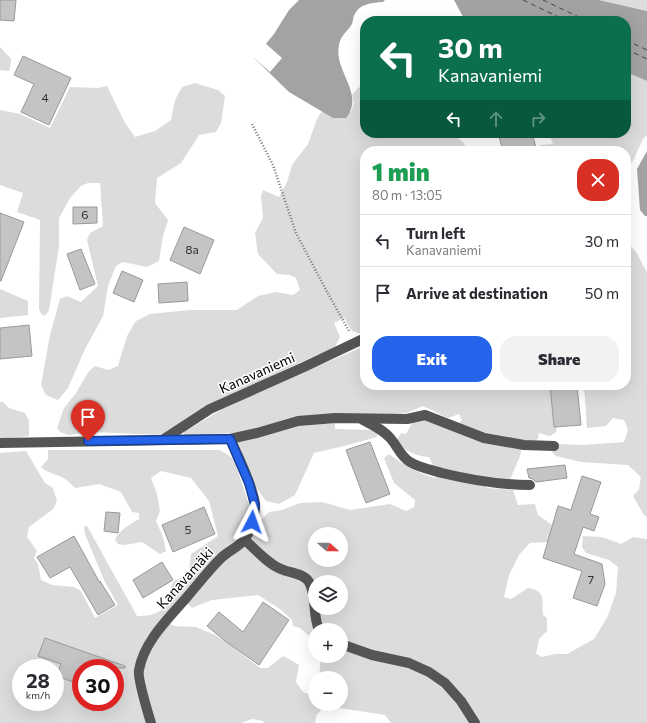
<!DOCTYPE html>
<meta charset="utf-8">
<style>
:root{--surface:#fff;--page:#f2f2f3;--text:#2b2b33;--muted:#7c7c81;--line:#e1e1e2;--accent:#2563eb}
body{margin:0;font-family:Commissioner,sans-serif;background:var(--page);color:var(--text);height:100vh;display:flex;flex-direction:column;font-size:15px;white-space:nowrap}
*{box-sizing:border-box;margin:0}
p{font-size:13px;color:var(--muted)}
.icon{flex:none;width:22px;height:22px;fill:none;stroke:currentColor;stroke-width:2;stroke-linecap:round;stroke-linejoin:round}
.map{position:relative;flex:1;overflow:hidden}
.drawer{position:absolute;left:360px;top:146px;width:271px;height:244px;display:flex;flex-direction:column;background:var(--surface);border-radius:16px;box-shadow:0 4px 16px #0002}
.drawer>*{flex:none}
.top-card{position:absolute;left:360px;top:16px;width:271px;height:122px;border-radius:16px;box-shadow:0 4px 16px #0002;background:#0b6e4f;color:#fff;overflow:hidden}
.needle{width:26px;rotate:111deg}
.tools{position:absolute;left:308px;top:527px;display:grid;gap:8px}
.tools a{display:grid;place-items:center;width:40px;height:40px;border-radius:50%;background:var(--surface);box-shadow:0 4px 16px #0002;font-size:20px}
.speed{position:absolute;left:12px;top:659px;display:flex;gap:8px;font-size:20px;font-weight:700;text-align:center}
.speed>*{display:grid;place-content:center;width:52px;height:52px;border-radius:50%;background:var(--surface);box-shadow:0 4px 16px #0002;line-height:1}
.speed small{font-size:10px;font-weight:400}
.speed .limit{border:6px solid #d22;background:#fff;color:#111}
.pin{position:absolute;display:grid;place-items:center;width:34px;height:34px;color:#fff;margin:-41px -17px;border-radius:50% 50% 50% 0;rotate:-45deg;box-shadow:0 0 4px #0007}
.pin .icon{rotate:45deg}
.me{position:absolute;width:44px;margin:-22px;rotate:4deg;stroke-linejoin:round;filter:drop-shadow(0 0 3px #0008)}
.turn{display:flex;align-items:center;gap:14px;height:84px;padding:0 12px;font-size:18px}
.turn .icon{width:52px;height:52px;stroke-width:2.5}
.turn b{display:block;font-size:28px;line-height:34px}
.lanes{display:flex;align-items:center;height:38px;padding:0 12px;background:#0003;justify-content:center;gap:20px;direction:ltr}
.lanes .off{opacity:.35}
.round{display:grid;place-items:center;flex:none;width:42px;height:42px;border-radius:16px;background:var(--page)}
.summary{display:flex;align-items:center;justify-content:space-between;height:68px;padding:0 12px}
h1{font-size:24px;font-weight:800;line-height:30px;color:#1e9e55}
.primary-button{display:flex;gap:8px;margin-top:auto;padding:8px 12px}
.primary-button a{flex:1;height:46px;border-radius:16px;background:var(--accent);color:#fff;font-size:16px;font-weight:800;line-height:46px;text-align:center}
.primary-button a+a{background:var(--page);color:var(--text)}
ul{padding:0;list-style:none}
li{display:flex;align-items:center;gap:12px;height:52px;padding:0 12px;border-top:1px solid var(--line)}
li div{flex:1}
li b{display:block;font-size:15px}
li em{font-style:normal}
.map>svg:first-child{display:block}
.green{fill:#dcdcdc;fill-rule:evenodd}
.water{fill:#a3a3a3}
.pier{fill:#fff}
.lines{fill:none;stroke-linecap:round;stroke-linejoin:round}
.ferry{stroke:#444;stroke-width:1;stroke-dasharray:5 4;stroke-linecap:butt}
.building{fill:#c4c4c4;stroke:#999}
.path{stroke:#777;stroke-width:2.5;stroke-dasharray:1 2;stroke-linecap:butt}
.minor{stroke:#555;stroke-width:10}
.route-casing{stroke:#184099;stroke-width:10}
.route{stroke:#2563eb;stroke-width:7}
.labels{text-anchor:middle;stroke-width:3;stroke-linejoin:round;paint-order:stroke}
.number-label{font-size:12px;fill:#313131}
.street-label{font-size:14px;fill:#000;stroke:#fff}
</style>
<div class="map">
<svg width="647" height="723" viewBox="0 0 647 723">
<rect width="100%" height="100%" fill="#fff"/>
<!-- green -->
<g class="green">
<polygon points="599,0 647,0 647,11"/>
<polygon points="0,47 11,59 10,68 9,71 0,70"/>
<polygon points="626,72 647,81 647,135 643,139 632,163 626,163 626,151 540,151 540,145 553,144 549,133 626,133"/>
<polygon points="195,83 218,90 225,96 221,123 216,132 199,135 181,163 157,178 155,203 168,220 163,236 159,261 147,267 123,262 116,266 108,286 103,316 85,349 68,388 58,400 46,395 41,385 50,335 60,299 67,296 81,302 98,286 87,240 90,233 103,226 100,183 88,183 81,186 70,198 59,218 59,246 49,310 45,316 41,314 39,309 40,220 17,212 23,193 0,185 0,110 20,114 50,128 70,87 98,88 107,86 125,123 135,137 155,131 171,120 175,100 182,87"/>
<polygon points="365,84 365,133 450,133 463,142 468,151 365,151 365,335 352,331 344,318 334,323 340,337 335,347 284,370 180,424 163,435 93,432 69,435 60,432 57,428 64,408 76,393 89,371 95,366 108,370 118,366 127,336 136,321 150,314 190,310 237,310 258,296 276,292 293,295 300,290 296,278 290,275 277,274 258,254 255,233 263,218 261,196 263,190 279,197 287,182 292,165 308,144 317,119 322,111 333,118 351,112 354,103 352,95 358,88"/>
<polygon points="626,241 636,252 647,272 647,517 644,515 633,496 639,489 641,477 628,465 581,462 556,456 552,452 559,444 584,445 624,442 628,430 624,420 613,418 606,426 587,428 584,385 626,385"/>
<polygon points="0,289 28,301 28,315 0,318"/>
<path d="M365 346V385H550L554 427H557L556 432 550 436 539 433 538 439 522 447 520 456 510 480 503 482 431 467 432 463 429 457C417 456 406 452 397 443L398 438 401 433 406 434 413 421 424 419 454 430 462 420 459 414 448 418 423 406 407 413 361 417 335 416V429L374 430 378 434 377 437 344 446 314 453 295 495 279 504 266 501 255 486 233 433 188 436 184 435V432L221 410 287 379Z"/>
<polygon points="0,402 3,402 9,408 25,413 29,421 29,436 0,439"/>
<path d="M48 450H220L234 459 249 505 246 520 236 543 241 549 255 532 259 522 269 512 282 510 300 503 322 502 350 510 390 504 406 511 414 507 415 500 394 483 384 458 389 454C404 465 417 473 435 478L436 475 485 485 487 488 513 490 518 505 535 504 538 515 558 529 549 542 530 543 519 555 509 575 504 597 511 599 528 588C546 591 542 599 543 615L547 618V631L539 639 536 654 542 657 555 654H567L594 639 607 618 616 593 618 567 609 560 586 553 582 547 583 536 602 537 621 544 633 537 647 539V723H391L385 715 326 706 317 714 315 723H264L263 721 252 719 241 723H0V453L26 451 45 483 53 488 57 501 53 509 29 527 27 537 37 551 34 558 38 564 41 580 52 585 74 587 81 591 95 618 118 605 104 580 85 534 84 527 87 526 137 616C153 617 164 611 174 598L171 586 174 581 186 575 189 571 191 554 218 536 209 501 191 478 161 471 151 478 157 494 160 511 156 521 163 537 166 551 160 554 142 542 125 545 118 544 115 539C120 530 130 524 139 519V513L132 512 121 492 99 484 75 488C69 482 65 477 56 475 50 472 46 472 41 467L48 459ZM315 534H341V560H315ZM315 582H341V608H315ZM258 595 280 609 292 620 293 626 300 628 315 641V630H341V656H321L319 678H341V704H315V691L314 696 303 692 296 682 299 665 289 659 283 656 268 668H260L229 644 215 635 196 627 174 626 169 623 186 602 192 608 212 600ZM21 668H55V702H21ZM81 668H115V702H81Z"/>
</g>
<!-- water -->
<g class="water">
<path d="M299 0H385L383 2C373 3 362 3 356 12 353 16 353 21 352 24 348 31 340 36 339 45 333 70 366 95 346 118H333L289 92 254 58 274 34 289 10Z"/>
<polygon points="454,0 599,0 647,11 647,81 626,72 626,21 469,21 462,15"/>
<polygon points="647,151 647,216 645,216 640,210 637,169"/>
</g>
<!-- pier -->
<polygon class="pier" points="265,43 282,58 270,72 253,57"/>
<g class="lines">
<!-- ferry -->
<g class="ferry">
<polyline points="523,0 567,21"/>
<polyline points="543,0 587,21"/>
<polyline points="626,40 647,50"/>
<polyline points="626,49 647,59"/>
</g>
</g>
<!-- building -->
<g class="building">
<polygon points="0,0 16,0 14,21 0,20"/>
<polygon points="23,56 71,78 49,125 21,112 34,84 14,75"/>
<polygon points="498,133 532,133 537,151 503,151"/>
<polygon points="73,207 97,207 97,223 73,224"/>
<polygon points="0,213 24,222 1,281 0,281"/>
<polygon points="184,227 214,240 200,274 170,260"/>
<polygon points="81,249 95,284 80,290 67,254"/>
<polygon points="122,271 143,280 134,302 113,293"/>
<polygon points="187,282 188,301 159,303 158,284"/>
<polygon points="29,325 32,356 0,359 0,328"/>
<polygon points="550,385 577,385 581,425 554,427"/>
<polygon points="370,442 390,494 366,503 346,450"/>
<polygon points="565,465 567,478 536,482 533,479 529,478 527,469"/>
<polygon points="582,476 601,482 590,514 599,517 594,531 583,527 574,554 602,564 605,584 597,606 573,598 582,571 543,558 558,506 571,510"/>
<polygon points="204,507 215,534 173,552 162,525"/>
<polygon points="106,512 120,513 118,533 104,531"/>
<polygon points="74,536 100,583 100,581 115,605 98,615 70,567 50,578 37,557"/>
<polygon points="162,562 173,580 143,598 133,580"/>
<polygon points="263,602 289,620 259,665 225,641 207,626 219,612 243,632"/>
<polygon points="45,638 125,666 125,668 81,668 81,685 57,676 61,664 38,656"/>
</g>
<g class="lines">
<!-- path -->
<polyline class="path" points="252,124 273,165 296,233 326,290 349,331"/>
<!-- minor -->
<g class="minor">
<path d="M363 420C373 425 384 430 391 439 398 447 400 456 410 462 420 468 432 470 442 473 471 480 500 485 530 485"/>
<polyline points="164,439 210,409 304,367 365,338"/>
<polyline points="0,443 230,439 257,433 298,421 335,418 407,419 425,415 484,438 524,445 554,446"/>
<path d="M245 540C255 549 268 564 281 569 289 573 304 573 309 582 317 596 312 613 319 630"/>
<polyline points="341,644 372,655 409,663 429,672 445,683 461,701 475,723"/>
<path d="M151 723C148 713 137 677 139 670 144 641 169 618 187 597 198 584 209 570 221 558 228 551 239 547 245 539 251 530 256 515 255 504 253 486 238 456 230 439"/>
</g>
</g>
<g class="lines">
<defs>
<polyline id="route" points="88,441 230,439 249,483 255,505 252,522"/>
</defs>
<!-- route casing -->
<use href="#route" class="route-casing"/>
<!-- route -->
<use href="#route" class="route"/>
</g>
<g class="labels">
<!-- number labels -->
<g class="number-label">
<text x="45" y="102">4</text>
<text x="85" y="219">6</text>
<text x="192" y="254">8a</text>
<text x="188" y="534">5</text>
<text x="591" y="584">7</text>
</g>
<!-- street labels -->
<g class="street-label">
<text transform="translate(257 373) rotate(-24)" y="5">Kanavaniemi</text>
<text transform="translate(185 578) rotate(-48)" y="5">Kanavamäki</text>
</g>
</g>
</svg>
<div class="tools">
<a><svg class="needle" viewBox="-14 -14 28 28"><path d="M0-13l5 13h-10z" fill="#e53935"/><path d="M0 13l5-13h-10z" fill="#7c7c81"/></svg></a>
<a><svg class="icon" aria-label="layers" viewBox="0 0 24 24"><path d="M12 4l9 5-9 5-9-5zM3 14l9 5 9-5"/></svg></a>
<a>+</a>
<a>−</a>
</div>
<div class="speed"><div>28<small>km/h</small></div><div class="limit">30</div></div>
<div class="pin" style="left:88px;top:441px;background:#d93025"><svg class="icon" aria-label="arrive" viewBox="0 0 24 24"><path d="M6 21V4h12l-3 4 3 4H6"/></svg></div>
<svg class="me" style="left:252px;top:522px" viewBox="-20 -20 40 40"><path d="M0-17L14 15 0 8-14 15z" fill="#2563eb" stroke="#fff" stroke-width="4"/></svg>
<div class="top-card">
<div class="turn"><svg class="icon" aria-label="left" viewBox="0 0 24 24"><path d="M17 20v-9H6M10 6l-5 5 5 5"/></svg><div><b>30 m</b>Kanavaniemi</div></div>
<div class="lanes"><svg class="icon" aria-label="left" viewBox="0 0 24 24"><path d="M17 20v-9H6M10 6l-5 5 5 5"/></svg><svg class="icon off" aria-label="ahead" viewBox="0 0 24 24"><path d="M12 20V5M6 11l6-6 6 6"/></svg><svg class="icon off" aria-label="right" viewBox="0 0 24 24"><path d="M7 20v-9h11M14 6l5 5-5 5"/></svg></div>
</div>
<section class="drawer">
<div class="summary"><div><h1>1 min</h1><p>80 m · 13:05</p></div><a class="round" style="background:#d93025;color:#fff"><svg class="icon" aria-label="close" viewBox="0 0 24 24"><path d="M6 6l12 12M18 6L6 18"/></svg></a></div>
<ul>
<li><svg class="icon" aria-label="left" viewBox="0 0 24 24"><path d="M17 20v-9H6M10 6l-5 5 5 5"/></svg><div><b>Turn left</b><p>Kanavaniemi</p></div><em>30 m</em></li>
<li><svg class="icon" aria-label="arrive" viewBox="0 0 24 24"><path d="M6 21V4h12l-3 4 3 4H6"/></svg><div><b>Arrive at destination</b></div><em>50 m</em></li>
</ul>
<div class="primary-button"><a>Exit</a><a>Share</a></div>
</section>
</div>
